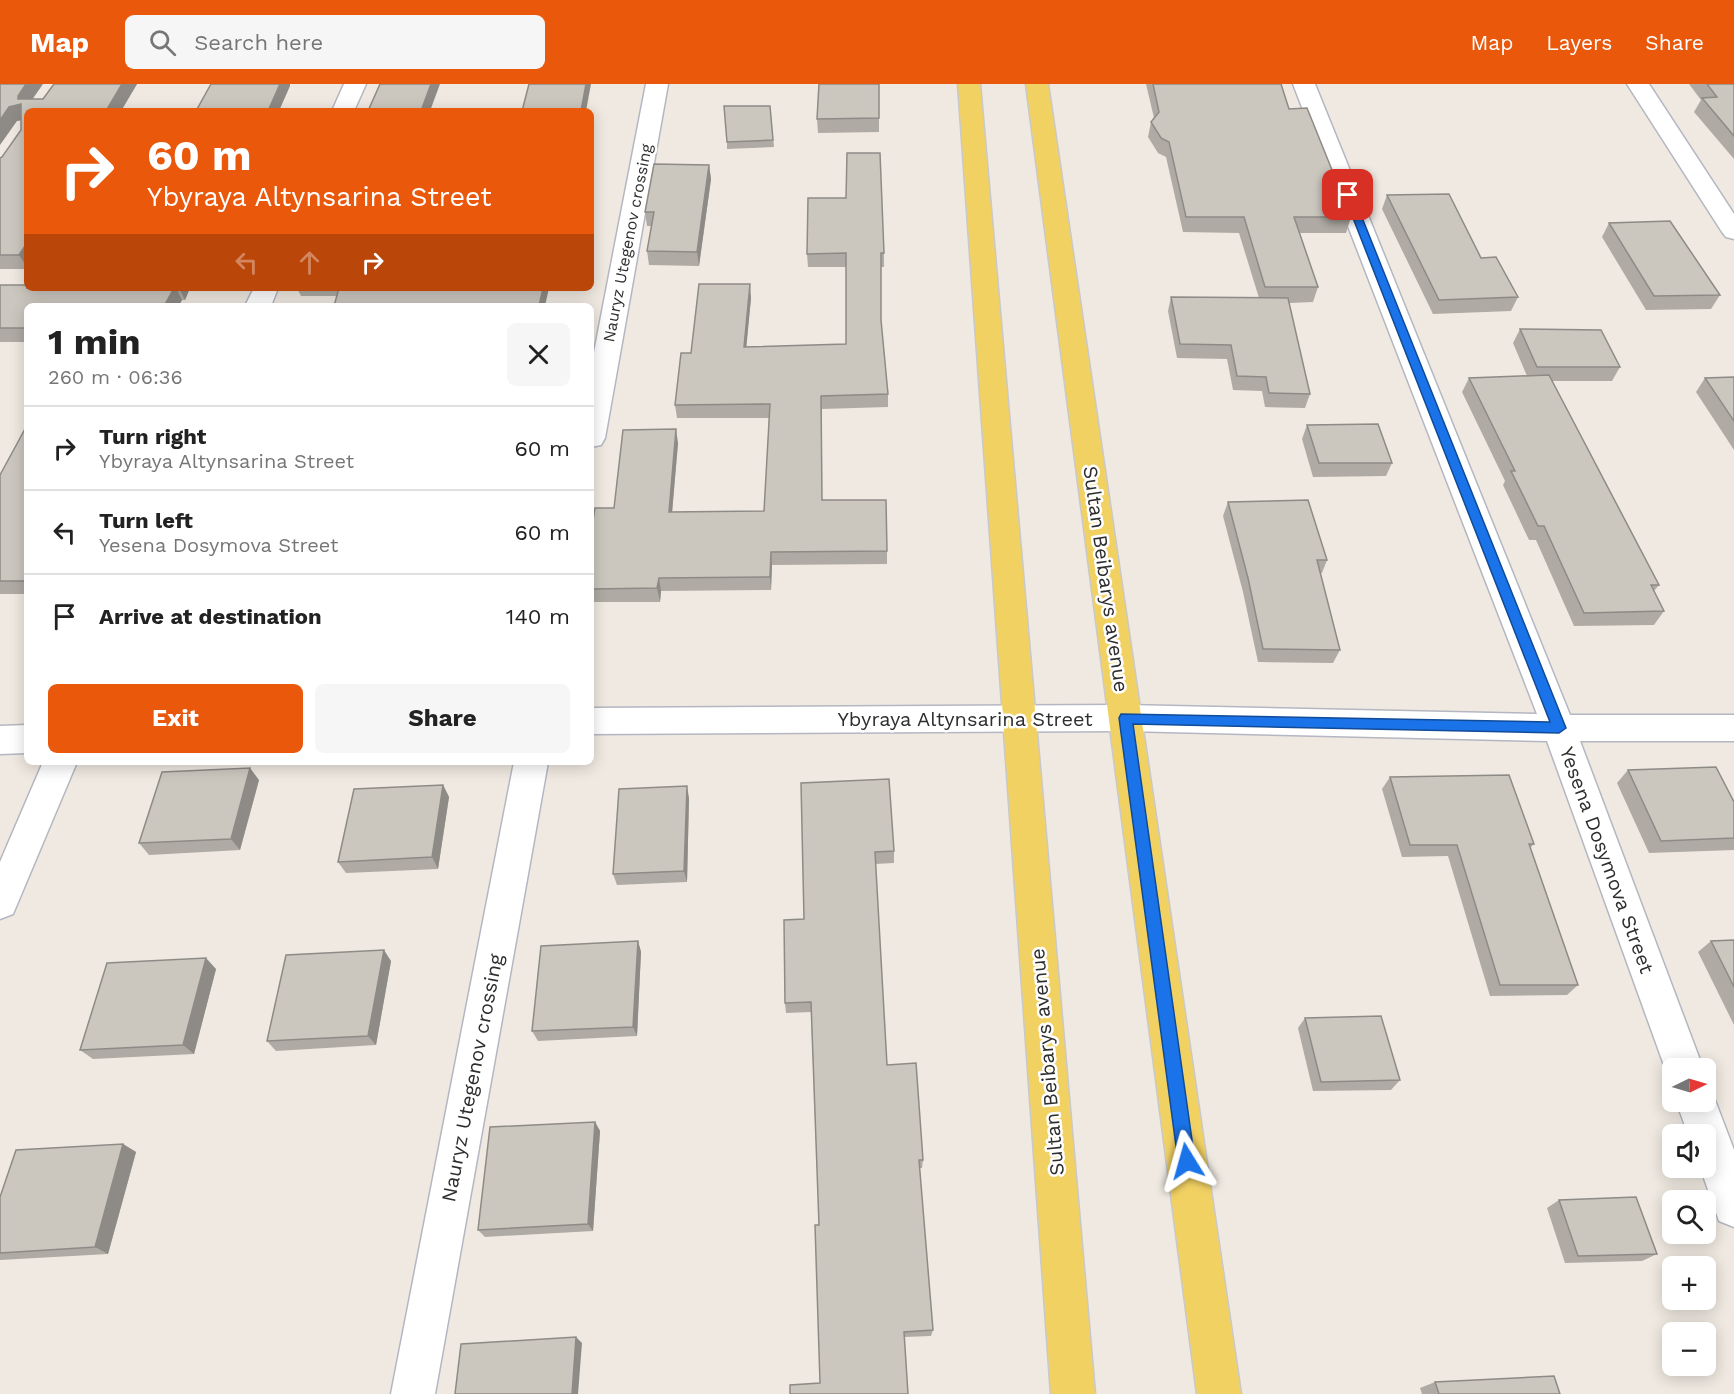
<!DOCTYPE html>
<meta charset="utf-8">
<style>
:root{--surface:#fff;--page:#f6f6f6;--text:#222;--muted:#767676;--line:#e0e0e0;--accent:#ea580c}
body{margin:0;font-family:"Work Sans",sans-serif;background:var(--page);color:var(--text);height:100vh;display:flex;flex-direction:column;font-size:22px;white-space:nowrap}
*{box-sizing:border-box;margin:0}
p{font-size:20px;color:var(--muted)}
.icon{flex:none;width:33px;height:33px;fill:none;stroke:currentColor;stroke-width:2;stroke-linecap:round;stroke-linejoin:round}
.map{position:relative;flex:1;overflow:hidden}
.side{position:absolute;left:24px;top:219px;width:570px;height:462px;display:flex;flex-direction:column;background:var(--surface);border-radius:9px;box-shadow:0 3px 15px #0003}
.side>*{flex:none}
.guide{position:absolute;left:24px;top:24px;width:570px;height:183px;border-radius:9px;box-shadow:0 3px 15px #0003;background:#ea580c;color:#fff;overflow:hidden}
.needle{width:39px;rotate:85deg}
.tools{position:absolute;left:1662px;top:974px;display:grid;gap:12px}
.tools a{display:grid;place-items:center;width:54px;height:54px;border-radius:9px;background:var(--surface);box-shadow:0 3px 15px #0003;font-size:30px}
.pin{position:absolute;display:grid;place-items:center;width:51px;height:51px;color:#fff;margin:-26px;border-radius:12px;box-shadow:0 3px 9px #0006}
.me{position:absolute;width:66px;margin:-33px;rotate:352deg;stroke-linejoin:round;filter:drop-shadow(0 0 4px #0008)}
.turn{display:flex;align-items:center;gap:21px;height:126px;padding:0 24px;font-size:27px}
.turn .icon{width:78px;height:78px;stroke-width:2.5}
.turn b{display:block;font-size:42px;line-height:51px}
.lanes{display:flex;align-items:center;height:57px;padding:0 24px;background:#0003;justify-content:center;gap:30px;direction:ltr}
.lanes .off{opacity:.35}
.round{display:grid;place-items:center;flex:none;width:63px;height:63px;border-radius:9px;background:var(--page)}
.overview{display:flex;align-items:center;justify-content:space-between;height:102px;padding:0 24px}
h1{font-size:36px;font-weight:700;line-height:45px}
.cta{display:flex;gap:12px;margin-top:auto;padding:12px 24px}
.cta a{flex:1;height:69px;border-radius:9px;background:var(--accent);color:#fff;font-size:24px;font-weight:700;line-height:69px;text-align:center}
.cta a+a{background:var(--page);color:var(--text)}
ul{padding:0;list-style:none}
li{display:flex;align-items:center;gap:18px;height:84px;padding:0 24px;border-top:2px solid var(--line)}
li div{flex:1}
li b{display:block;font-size:22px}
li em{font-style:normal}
header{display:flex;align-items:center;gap:36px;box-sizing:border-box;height:84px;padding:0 30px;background:var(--accent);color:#fff}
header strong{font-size:28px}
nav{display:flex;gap:33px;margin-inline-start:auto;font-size:21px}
.search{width:420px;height:54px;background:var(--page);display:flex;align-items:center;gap:15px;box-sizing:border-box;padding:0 21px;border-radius:9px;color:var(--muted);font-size:22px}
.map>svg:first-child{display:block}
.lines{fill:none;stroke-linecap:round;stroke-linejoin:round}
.minor-casing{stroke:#b4b7c1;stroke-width:3}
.tertiary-casing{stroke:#b4b7c1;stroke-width:3}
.primary-casing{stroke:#c9c9c9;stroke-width:3}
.minor{fill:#fff;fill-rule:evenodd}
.tertiary{fill:#fff;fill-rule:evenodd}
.primary{fill:#f2d163;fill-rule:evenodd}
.wall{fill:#afaba4}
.shaded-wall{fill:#8e8b86}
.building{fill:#cbc7bf;stroke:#8e8b86;stroke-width:1.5}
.route{fill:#1a73e8;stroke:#114b97;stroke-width:1.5}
.labels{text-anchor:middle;stroke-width:5;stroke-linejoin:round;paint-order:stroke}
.far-street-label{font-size:16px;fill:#2e2e2e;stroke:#fff}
.street-label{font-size:20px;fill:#2e2e2e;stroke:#fff}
</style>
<header>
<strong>Map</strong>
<div class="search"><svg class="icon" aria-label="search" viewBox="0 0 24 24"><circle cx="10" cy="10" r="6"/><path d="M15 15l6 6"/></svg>Search here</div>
<nav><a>Map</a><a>Layers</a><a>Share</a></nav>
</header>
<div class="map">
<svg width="1734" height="1310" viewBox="0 0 1734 1310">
<rect width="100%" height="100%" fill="#efe9e1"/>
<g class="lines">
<defs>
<g id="minor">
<polygon points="344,0 366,0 354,27 332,27"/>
<polygon points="646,0 668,0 605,354 601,361 591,363 591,284"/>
<polygon points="1293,0 1315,0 1570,631 1734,631 1734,657 1580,657 1703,984 1672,984 1672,998 1665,984 1547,657 1126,647 1114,643 1110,634 1114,625 1126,621 1537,630"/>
<polygon points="1627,0 1649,0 1734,130 1734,155 1726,153 1722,148"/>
<polygon points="254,204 278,204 271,222 245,222"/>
<polygon points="43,678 77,678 13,830 0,835 0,778"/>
<polygon points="514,678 548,678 435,1310 391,1310"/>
<polygon points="1706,1001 1710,1003 1734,1066 1734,1143 1719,1137 1700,1083 1706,1083 1706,1050 1688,1050 1676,1017 1706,1017"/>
</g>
<g id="tertiary">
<polygon points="1126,621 1138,625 1142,634 1138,643 1126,647 591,650 591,624"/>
<polygon points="27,641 27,669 0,670 0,642"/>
</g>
<g id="primary">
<polygon points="958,0 980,0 1095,1310 1051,1310"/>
<polygon points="1026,0 1048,0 1241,1310 1197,1310"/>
</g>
</defs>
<!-- minor casing -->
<use href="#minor" class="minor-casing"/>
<!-- tertiary casing -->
<use href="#tertiary" class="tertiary-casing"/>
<!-- primary casing -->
<use href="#primary" class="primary-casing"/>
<!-- minor -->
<use href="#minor" class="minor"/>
<!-- tertiary -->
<use href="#tertiary" class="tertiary"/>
<!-- primary -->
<use href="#primary" class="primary"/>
</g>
<!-- wall -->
<g class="wall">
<polygon points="0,0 33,15 43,15 54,0 137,0 121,27 27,27 27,185 0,185 0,74 2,73 21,46 21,36 17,37"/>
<polygon points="879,0 879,48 818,49 817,35"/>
<polygon points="1146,0 1281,0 1289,25 1351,133 1346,149 1299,149 1318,203 1313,218 1289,219 1310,310 1305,324 1265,323 1262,307 1233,306 1227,275 1177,274 1168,227 1171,213 1259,214 1239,149 1183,148 1166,73 1158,69 1148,53 1151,38 1154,34"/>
<polygon points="1689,0 1734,0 1734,75 1694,28 1701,16"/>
<polygon points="770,22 774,63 727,65 727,58"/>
<polygon points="709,81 711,95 699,182 649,181 647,167 652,142 647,142 645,128"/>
<polygon points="1387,111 1481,174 1518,213 1511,227 1433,230 1382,125"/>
<polygon points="1609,139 1720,211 1711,225 1646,226 1602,153"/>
<polygon points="884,169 884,183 881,183 881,236 888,310 888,323 822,325 822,416 887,467 887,480 772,481 771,506 661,507 660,518 591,518 591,449 614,424 678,359 672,428 764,427 769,334 677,334 675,321 691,269 751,214 746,263 846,260 846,183 808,183 807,170"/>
<polygon points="0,201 27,204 190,204 185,216 27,222 27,258 0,258"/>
<polygon points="297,204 549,204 337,212 301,212"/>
<polygon points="1520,245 1620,283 1612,297 1552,297 1659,501 1654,507 1664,527 1654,541 1574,542 1536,456 1529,456 1503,401 1505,397 1462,308 1469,294 1527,292 1513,259"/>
<polygon points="1734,293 1734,366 1696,308 1705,294"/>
<polygon points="1307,341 1392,379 1386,392 1313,393 1302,355"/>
<polygon points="27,345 27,510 0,510 0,391"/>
<polygon points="1228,418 1327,476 1322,489 1320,489 1340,566 1333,579 1258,578 1243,508 1223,432"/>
<polygon points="1628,686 1734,718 1734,766 1649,769 1617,699"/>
<polygon points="1390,693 1534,760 1530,764 1578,901 1567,911 1490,912 1448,772 1402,773 1382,705"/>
<polygon points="259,696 240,766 149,771 139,759"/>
<polygon points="801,699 894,767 894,779 875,780 887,981 923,1076 922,1084 919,1084 933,1246 931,1252 905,1253 820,1299 819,1141 811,928 786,929 785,919 804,835"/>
<polygon points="443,701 449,713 438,785 346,789 338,778"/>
<polygon points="689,714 687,798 617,801 613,790"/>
<polygon points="1734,856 1734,941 1698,868 1711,857"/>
<polygon points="638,857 641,868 637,952 538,957 532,947"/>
<polygon points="391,877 376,961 276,967 267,957"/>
<polygon points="216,885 194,970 93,975 80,966"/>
<polygon points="1305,934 1400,996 1391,1006 1313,1007 1298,944"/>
<polygon points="595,1038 600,1047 593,1147 485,1153 478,1146"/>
<polygon points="123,1060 136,1068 108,1170 0,1176 0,1113"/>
<polygon points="1559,1116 1657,1170 1642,1177 1565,1179 1547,1124"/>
<polygon points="1435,1298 1560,1310 1422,1310 1420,1304"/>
</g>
<!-- shaded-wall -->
<g class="shaded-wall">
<polygon points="26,0 43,0 25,26 18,15 18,12"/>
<polygon points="122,0 137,0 121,27 106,27"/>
<polygon points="280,0 290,0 290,2 279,27 268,27"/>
<polygon points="431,0 440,0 430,27 421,27"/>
<polygon points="586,0 591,0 586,27 581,27"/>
<polygon points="21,20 27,35 17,37 0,61 0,36 9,23"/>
<polygon points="709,81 711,95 699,182 697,168"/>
<polygon points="27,159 27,183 19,171"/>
<polygon points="750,200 751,214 745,277 744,263"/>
<polygon points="174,204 176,204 182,216 179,222 164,222"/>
<polygon points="179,204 190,204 185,216"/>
<polygon points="543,204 549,204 545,222 539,222"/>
<polygon points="676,345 678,359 671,441 669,428"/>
<polygon points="771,468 772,481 771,506 770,493"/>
<polygon points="659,494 661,507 660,518 657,504"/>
<polygon points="250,684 259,696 240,766 231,755"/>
<polygon points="443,701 449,713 438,785 432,773"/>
<polygon points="687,702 689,714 687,798 684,787"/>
<polygon points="638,857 641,868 637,952 633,943"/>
<polygon points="384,866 391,877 376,961 368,952"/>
<polygon points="206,874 216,885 194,970 183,961"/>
<polygon points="595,1038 600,1047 593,1147 588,1140"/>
<polygon points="123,1060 136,1068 108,1170 95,1163"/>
<polygon points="576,1253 582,1259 578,1310 572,1310"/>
</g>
<!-- building -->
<g class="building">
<polygon points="0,0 26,0 18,12 18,15 43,15 54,0 122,0 106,27 27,27 27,159 19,171 0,171 0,74 2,73 21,46 21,20 9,23 0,36"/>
<polygon points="211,0 280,0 268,27 196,27"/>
<polygon points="380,0 431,0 421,27 368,27"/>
<polygon points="529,0 586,0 581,27 522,27"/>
<polygon points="819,0 879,0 879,34 817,35"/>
<polygon points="1153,0 1281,0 1289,25 1307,24 1351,133 1294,133 1318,203 1265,203 1244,133 1186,133 1169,58 1161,54 1151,38 1159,28"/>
<polygon points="1707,0 1734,0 1734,52 1702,14 1717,13"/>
<polygon points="724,22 770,22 773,56 727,58"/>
<polygon points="847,69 880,69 884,169 881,169 881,236 888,310 821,312 822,416 886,416 887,467 771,468 770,493 659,494 657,504 591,505 591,449 595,424 614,424 623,346 676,345 669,428 764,427 770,320 675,321 681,269 691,269 699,200 750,200 744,263 846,260 846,169 807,170 808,114 846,114"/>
<polygon points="654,80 709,81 697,168 647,167 654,128 645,128"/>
<polygon points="1449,110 1481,174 1496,173 1518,213 1439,216 1387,111"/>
<polygon points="1670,137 1720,211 1654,212 1609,139"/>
<polygon points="0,201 27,201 27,204 174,204 164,222 27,222 27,244 0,244"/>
<polygon points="339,204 543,204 539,222 334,222"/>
<polygon points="1171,213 1288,214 1310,310 1269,309 1266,293 1237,292 1231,261 1180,260"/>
<polygon points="1520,245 1601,246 1620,283 1537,283"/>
<polygon points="1549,291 1659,501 1651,501 1664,527 1584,529 1544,442 1538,442 1511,387 1515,387 1469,294"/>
<polygon points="1734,293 1734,337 1705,294"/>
<polygon points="1378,340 1392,379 1319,379 1307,341"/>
<polygon points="25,345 27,345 27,495 26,497 0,497 0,391"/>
<polygon points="1308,416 1327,476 1317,476 1340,566 1263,565 1248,494 1228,418"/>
<polygon points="1716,683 1734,718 1734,754 1661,757 1628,686"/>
<polygon points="250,684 231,755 139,759 162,688"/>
<polygon points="1509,691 1534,760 1529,760 1578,901 1500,901 1457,761 1410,761 1390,693"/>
<polygon points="889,695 894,767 875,768 887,981 916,979 923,1076 919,1076 933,1246 904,1248 908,1310 790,1310 790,1301 820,1299 815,1141 819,1141 811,918 785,919 784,836 804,835 801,699"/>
<polygon points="443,701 432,773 338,778 354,705"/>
<polygon points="687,702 684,787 613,790 619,705"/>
<polygon points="1734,856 1734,903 1711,857"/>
<polygon points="638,857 633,943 532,947 541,862"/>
<polygon points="384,866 368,952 267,957 286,871"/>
<polygon points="206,874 183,961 80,966 107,879"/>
<polygon points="1381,932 1400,996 1321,998 1305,934"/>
<polygon points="595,1038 588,1140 478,1146 490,1043"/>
<polygon points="123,1060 95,1163 0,1169 0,1113 16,1066"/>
<polygon points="1636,1113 1657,1170 1578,1172 1559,1116"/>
<polygon points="576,1253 572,1310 455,1310 461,1260"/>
<polygon points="1554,1292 1560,1310 1439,1310 1435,1298"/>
</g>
<!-- route -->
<polygon class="route" points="1348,108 1353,111 1566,644 1559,649 1133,640 1195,1077 1193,1083 1187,1085 1181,1083 1178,1077 1119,634 1121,630 1550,638 1344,111"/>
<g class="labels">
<!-- far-street labels -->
<g class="far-street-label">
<text transform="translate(627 159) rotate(-79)" y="6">Nauryz Utegenov crossing</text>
</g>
<!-- street labels -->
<g class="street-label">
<text transform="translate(1106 495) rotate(82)" y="7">Sultan Beibarys avenue</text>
<text x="965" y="642">Ybyraya Altynsarina Street</text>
<text transform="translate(1607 776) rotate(70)" y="7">Yesena Dosymova Street</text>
<text transform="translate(1047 978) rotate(-95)" y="7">Sultan Beibarys avenue</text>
<text transform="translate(472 994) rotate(-79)" y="7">Nauryz Utegenov crossing</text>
</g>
</g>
</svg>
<div class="tools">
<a><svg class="needle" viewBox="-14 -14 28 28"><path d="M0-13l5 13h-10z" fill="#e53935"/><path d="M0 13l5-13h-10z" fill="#767676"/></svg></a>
<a><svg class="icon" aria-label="sound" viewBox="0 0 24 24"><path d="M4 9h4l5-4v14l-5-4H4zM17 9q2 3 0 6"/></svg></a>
<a><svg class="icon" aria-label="search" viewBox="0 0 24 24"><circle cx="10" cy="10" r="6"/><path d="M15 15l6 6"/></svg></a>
<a>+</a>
<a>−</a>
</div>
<div class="pin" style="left:1348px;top:111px;background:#d93025"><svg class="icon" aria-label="arrive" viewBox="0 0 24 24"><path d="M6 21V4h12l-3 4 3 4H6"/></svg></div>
<svg class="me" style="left:1187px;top:1077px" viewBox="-20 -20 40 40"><path d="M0-17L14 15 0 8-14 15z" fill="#1a73e8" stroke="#fff" stroke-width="4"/></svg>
<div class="guide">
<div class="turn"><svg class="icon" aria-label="right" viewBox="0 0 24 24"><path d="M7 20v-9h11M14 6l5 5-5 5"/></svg><div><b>60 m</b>Ybyraya Altynsarina Street</div></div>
<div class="lanes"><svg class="icon off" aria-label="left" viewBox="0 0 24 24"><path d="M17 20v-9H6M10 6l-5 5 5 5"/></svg><svg class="icon off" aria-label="ahead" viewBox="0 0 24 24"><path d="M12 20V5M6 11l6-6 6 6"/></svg><svg class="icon" aria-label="right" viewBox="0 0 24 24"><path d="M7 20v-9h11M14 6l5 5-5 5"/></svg></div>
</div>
<section class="side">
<div class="overview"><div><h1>1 min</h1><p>260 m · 06:36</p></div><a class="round"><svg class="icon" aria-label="close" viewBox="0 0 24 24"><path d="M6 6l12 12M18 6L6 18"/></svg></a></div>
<ul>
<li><svg class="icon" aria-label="right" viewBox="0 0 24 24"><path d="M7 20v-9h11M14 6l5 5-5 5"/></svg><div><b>Turn right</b><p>Ybyraya Altynsarina Street</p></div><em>60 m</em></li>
<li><svg class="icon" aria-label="left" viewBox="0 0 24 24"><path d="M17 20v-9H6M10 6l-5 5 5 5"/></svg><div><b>Turn left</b><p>Yesena Dosymova Street</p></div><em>60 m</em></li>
<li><svg class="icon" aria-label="arrive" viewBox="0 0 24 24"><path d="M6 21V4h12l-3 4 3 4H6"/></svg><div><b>Arrive at destination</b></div><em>140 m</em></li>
</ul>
<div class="cta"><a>Exit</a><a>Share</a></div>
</section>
</div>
